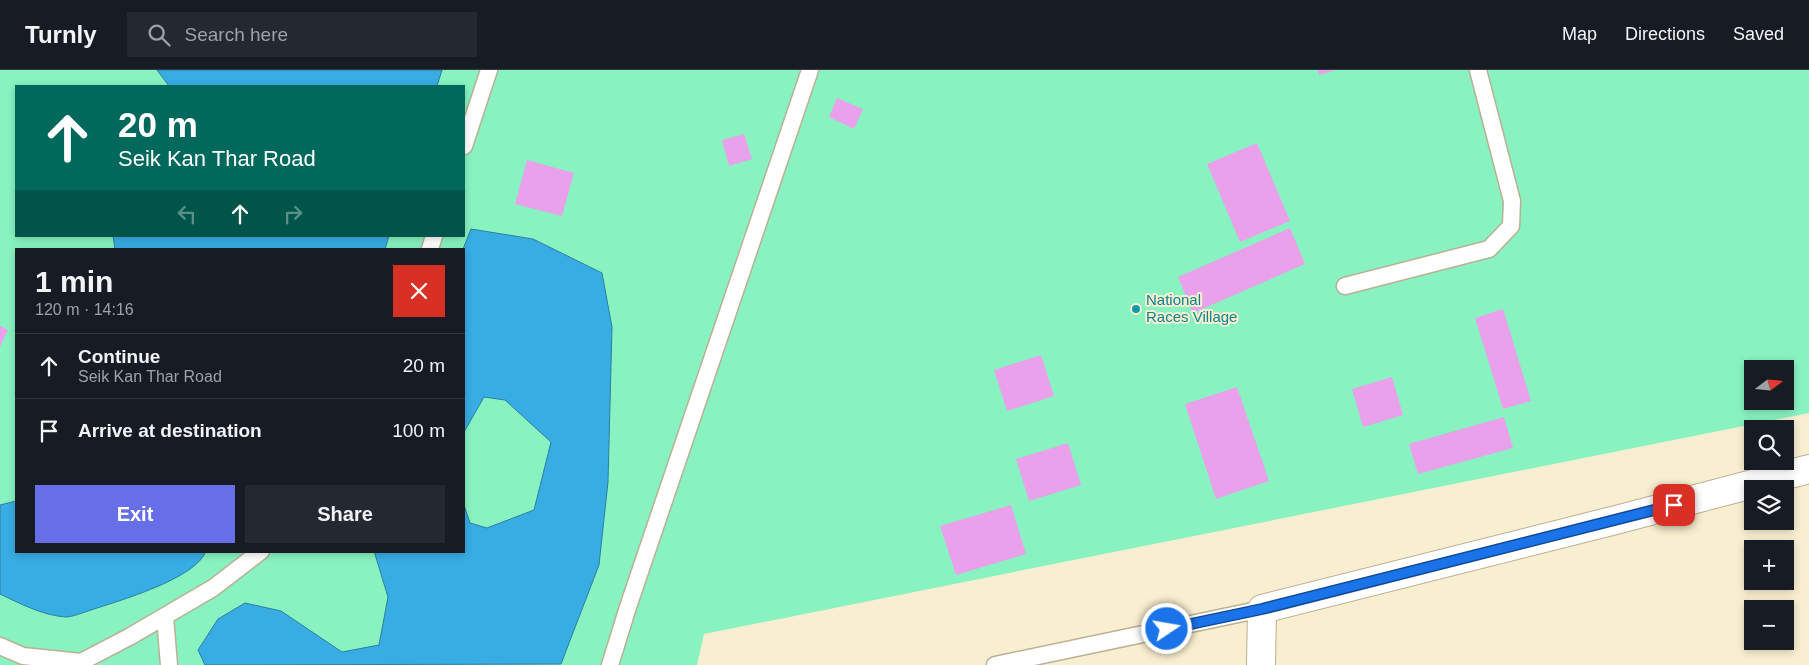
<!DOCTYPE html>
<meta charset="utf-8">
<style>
:root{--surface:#171b24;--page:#242831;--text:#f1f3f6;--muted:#9ea1a6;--line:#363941;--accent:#666fe7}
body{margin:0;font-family:Arial,sans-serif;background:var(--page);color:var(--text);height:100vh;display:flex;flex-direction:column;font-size:19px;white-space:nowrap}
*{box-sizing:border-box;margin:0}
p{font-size:16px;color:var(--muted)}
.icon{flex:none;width:28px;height:28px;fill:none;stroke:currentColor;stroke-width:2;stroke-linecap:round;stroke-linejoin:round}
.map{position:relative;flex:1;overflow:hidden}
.panel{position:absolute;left:15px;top:178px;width:450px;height:305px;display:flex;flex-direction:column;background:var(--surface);border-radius:0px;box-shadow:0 2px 8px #0003}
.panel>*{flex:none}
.top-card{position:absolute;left:15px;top:15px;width:450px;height:152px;border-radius:0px;box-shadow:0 2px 8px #0003;background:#00695c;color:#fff;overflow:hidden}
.needle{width:32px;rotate:74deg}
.buttons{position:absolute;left:1744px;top:290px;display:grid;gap:10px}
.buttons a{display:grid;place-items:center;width:50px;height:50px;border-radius:0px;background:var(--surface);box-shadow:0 2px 8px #0003;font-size:25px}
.pin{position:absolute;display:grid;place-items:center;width:42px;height:42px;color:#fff;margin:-21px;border-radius:10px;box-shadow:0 2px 8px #0006}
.me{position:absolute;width:55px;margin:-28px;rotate:78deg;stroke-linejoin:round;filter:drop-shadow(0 0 4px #0008)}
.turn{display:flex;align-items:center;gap:18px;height:105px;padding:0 20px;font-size:22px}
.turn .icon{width:65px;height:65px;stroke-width:2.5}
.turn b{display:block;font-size:35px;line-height:42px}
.lanes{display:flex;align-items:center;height:48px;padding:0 20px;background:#0003;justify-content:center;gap:25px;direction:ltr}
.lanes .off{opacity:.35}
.round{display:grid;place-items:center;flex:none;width:52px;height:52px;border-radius:0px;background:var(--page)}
.overview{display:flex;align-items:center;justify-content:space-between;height:85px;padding:0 20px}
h1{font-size:30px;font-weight:700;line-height:38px}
.cta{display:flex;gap:10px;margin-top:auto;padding:10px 20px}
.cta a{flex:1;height:58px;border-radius:0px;background:var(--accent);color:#fff;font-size:20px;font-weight:700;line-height:58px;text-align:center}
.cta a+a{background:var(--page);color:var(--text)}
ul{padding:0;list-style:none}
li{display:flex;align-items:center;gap:15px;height:65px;padding:0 20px;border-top:1px solid var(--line)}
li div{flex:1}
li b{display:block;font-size:19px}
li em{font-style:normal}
header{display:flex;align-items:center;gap:30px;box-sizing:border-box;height:70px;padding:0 25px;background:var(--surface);border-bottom:1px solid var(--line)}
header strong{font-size:24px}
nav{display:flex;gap:28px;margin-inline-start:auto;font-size:18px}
.search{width:350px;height:45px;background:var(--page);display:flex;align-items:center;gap:12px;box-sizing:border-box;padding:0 18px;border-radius:0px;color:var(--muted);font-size:19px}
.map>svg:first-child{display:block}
.green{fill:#88f3c1;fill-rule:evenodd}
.water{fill:#38ade3;stroke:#2d7ea0}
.building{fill:#e9a1eb}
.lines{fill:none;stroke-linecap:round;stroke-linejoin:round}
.service-casing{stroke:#bab093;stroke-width:19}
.tertiary-casing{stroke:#bab093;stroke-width:30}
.service{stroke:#fff;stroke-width:16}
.tertiary{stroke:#fff;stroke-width:28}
.route-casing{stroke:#114b97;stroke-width:12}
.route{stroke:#1a73e8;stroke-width:9}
.culture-dot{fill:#0f9aa8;stroke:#f9efd0;stroke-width:2}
.labels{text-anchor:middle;stroke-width:4;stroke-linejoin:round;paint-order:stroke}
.culture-label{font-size:15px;fill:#0d838f;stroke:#f9efd0;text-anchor:start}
</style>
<header>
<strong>Turnly</strong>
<div class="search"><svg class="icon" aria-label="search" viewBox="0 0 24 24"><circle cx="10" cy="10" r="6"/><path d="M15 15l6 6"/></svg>Search here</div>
<nav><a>Map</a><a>Directions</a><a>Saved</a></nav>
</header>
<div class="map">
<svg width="1809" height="595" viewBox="0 0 1809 595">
<rect width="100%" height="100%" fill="#f9efd0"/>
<!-- green -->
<path class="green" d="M0 0H1809V343L704 564 697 595H0ZM16 16H464V166H16ZM16 179H464V481H16ZM1752 299H1785V331H1752Z"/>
<!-- water -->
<g class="water">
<polygon points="157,0 442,0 437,16 169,16"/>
<polygon points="471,159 533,169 602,203 612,257 608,412 599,495 561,594 205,595 198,580 218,549 245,533 281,541 342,582 379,575 388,527 374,481 464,481 464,435 470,453 487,458 534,440 551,372 505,330 484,327 464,362 463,179"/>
<polygon points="113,166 389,166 385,179 115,179"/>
<path d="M16 431V481H206C196 509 118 531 91 540 84 542 73 547 65 547 42 545 21 534 0 524V435Z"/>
</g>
<!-- building -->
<g class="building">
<polygon points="1318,0 1333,0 1333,1 1319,5"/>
<polygon points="837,28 863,39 854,59 829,47"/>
<polygon points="744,64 752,89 729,96 722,70"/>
<polygon points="1257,73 1290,151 1240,172 1207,94"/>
<polygon points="527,90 574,103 562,146 515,134"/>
<polygon points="1290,158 1305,194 1193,243 1178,207"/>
<polygon points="1503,239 1531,331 1503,339 1475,248"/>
<polygon points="0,256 8,260 0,277"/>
<polygon points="1041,285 1054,326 1007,341 994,300"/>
<polygon points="1392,307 1403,345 1363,357 1352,319"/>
<polygon points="1237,317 1269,411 1216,429 1185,334"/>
<polygon points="1504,347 1513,378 1418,404 1409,374"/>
<polygon points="1068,373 1081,415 1029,431 1016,389"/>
<polygon points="1011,435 1026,484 956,505 940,456"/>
</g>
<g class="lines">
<defs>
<g id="service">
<polyline points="464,76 489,0"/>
<polyline points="430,179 434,166"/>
<polyline points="1345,216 1489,179 1511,156 1512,131 1478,0"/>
<polyline points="165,547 169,595"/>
<polyline points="0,576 23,586 81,592 129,567 213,518 261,481"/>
<polyline points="610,595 628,537 810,0"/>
<polyline points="995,595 1262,539"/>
</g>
<polyline id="tertiary" points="1261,595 1262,539 1616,450 1809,399"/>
</defs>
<!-- service casing -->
<use href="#service" class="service-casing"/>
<!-- tertiary casing -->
<use href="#tertiary" class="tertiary-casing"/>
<!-- service -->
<use href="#service" class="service"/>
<!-- tertiary -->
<use href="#tertiary" class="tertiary"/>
</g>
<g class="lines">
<defs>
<polyline id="route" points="1167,559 1262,539 1674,435"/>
</defs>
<!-- route casing -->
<use href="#route" class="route-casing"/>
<!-- route -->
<use href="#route" class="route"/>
</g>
<!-- markers -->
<circle class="culture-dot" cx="1136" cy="239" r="5"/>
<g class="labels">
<!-- culture labels -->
<g class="culture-label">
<text x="1146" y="235">National<tspan x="1146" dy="17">Races Village</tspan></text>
</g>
</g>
</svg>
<div class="buttons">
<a><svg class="needle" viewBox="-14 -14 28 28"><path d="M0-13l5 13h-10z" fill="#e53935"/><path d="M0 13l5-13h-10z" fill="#9ea1a6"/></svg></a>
<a><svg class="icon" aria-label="search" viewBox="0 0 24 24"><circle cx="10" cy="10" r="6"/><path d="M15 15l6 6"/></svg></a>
<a><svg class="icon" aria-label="layers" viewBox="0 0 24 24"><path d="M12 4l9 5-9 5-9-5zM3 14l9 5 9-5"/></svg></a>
<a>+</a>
<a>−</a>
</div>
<div class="pin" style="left:1674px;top:435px;background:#d93025"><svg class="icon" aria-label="arrive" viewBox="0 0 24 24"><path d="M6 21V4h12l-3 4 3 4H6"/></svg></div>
<svg class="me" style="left:1167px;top:559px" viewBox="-20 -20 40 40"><circle r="17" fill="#1a73e8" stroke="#fff" stroke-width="3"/><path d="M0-11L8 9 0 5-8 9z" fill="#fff"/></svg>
<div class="top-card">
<div class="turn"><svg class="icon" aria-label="ahead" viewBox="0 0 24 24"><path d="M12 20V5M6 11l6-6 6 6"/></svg><div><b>20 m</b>Seik Kan Thar Road</div></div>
<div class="lanes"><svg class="icon off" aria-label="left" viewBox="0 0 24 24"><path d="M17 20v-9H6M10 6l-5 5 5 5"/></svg><svg class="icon" aria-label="ahead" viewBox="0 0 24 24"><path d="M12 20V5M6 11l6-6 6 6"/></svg><svg class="icon off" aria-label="right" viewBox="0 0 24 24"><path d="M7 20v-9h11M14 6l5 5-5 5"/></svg></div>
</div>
<section class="panel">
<div class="overview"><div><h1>1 min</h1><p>120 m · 14:16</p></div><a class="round" style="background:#d93025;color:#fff"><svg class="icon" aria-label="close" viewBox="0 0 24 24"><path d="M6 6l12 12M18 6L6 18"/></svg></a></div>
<ul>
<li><svg class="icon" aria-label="ahead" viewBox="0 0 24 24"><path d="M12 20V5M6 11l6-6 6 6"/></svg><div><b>Continue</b><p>Seik Kan Thar Road</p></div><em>20 m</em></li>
<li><svg class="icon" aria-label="arrive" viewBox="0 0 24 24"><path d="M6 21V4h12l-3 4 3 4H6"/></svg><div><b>Arrive at destination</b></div><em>100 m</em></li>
</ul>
<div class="cta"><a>Exit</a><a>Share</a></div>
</section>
</div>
